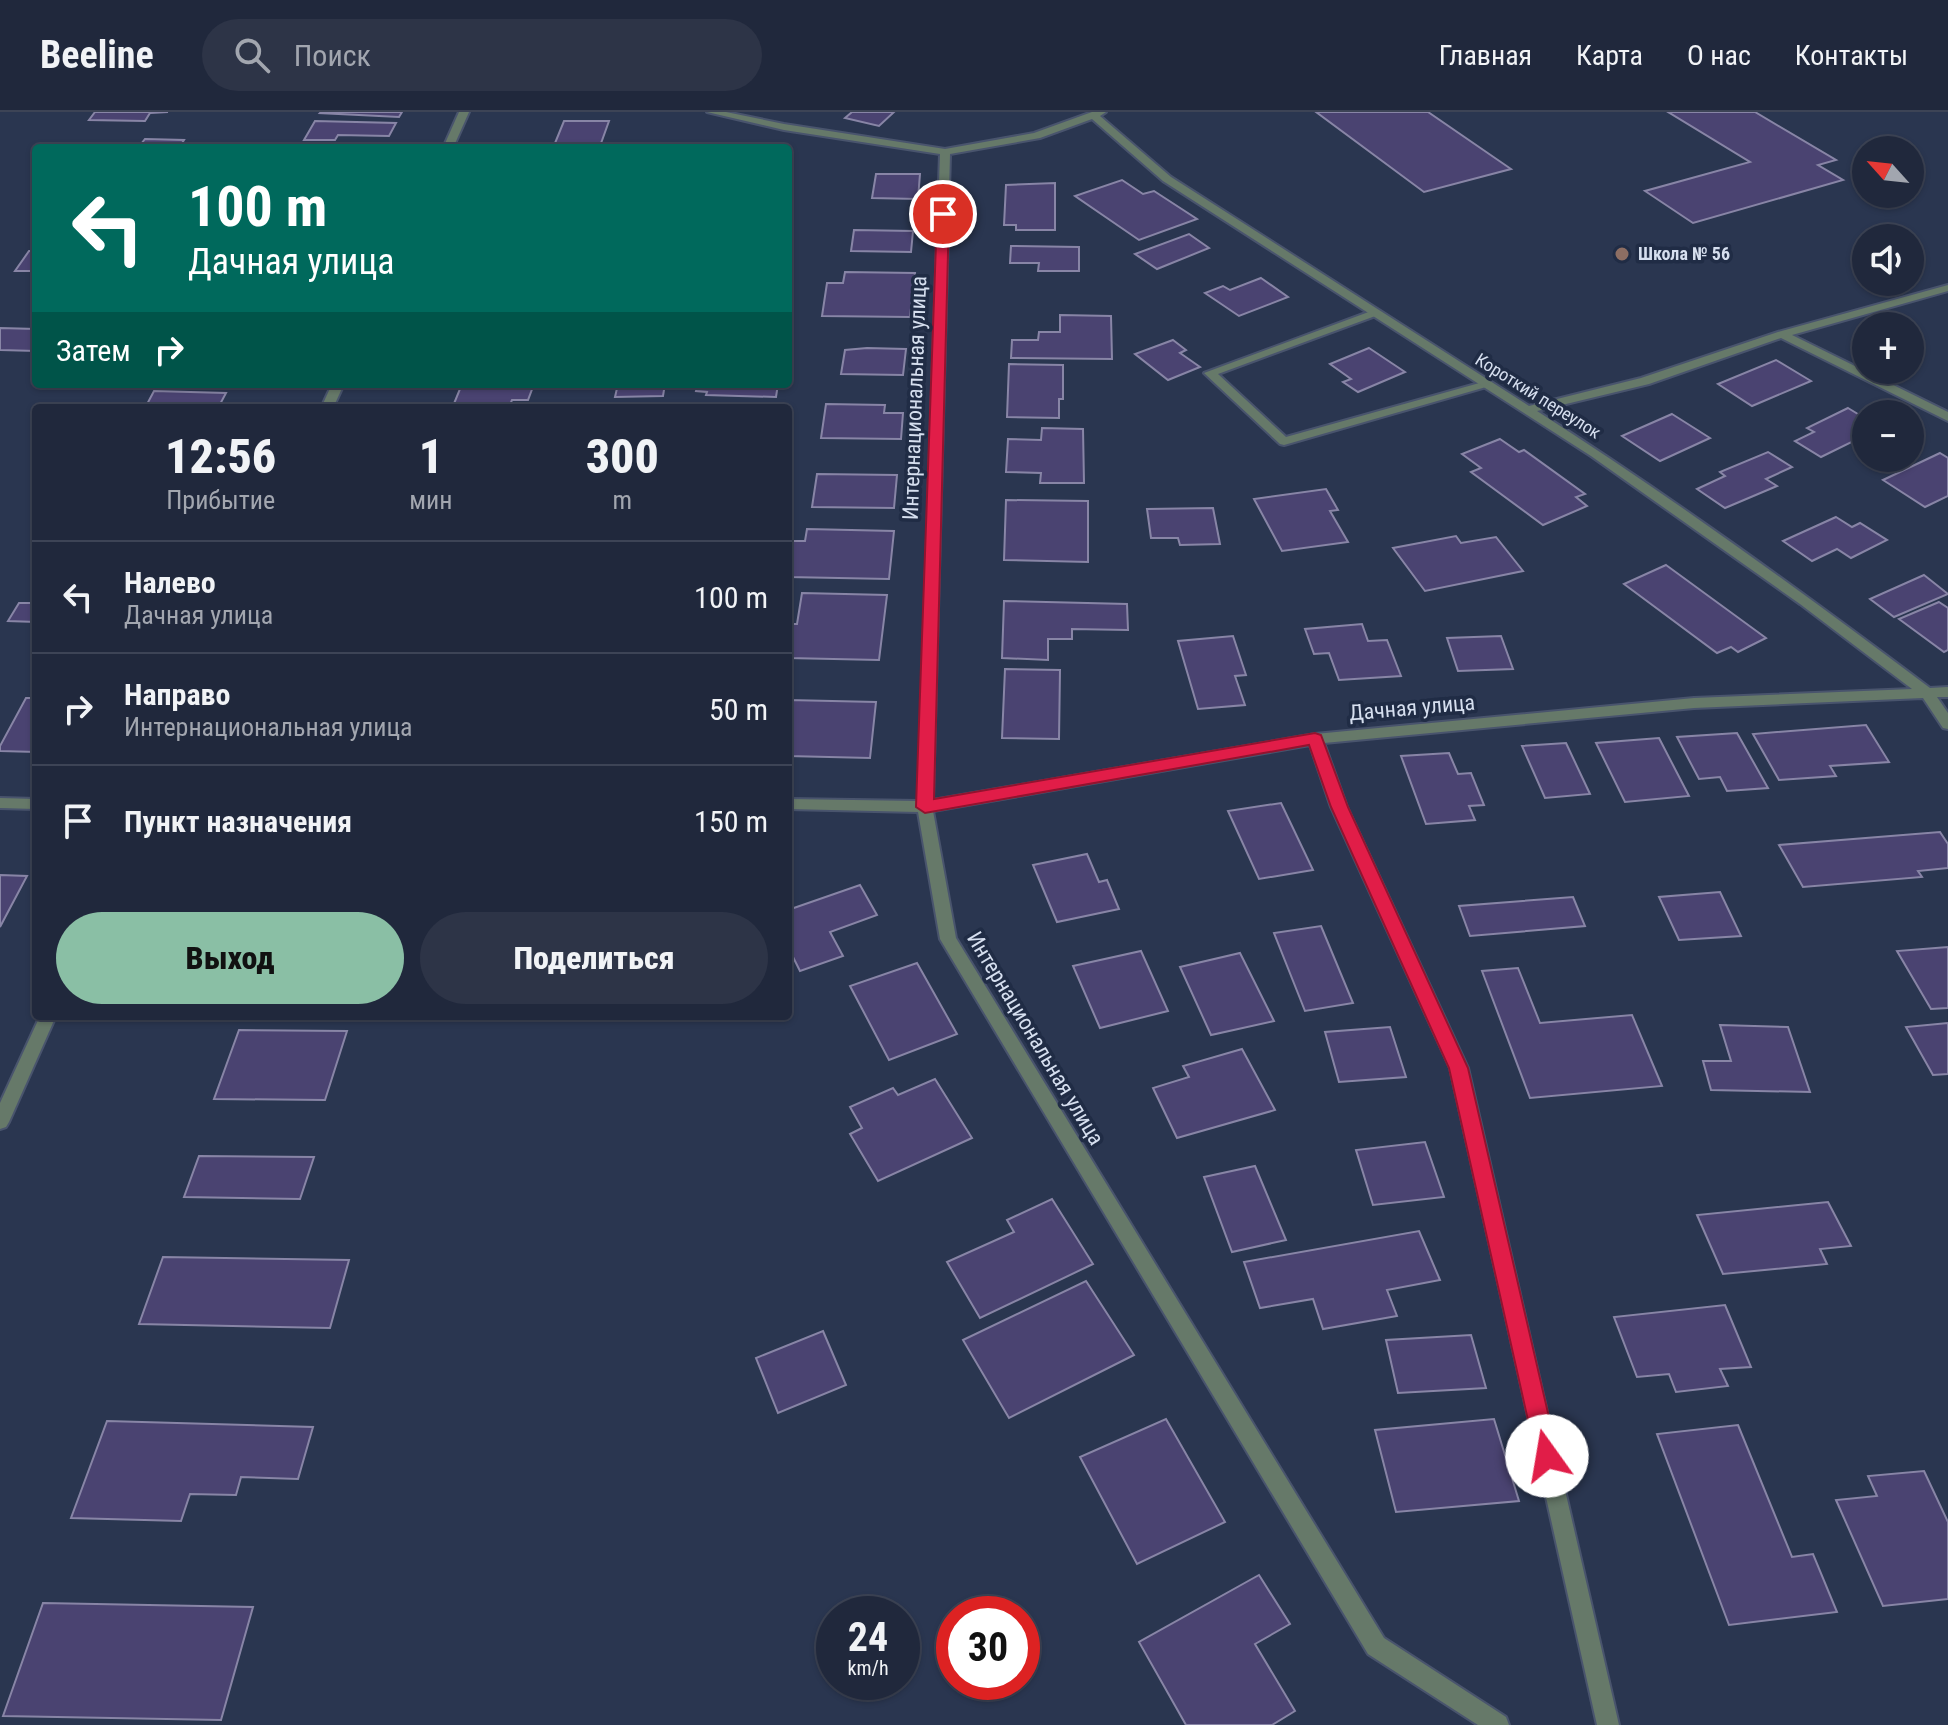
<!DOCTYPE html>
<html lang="ru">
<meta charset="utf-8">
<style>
:root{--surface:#20283c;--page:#2d3447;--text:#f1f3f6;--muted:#a2a6af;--line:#3d4456;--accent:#8abfa5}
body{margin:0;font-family:"Roboto Condensed",sans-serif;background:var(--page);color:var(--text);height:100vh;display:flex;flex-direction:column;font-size:30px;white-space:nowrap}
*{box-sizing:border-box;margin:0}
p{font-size:26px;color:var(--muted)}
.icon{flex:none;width:44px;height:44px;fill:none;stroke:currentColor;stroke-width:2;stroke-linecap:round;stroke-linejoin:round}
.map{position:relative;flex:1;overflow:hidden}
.sheet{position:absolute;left:32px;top:292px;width:760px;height:616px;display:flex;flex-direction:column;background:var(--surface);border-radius:8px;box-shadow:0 2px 6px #0004,0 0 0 2px var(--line)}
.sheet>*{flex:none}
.top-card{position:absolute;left:32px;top:32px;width:760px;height:244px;border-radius:8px;box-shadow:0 2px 6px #0004,0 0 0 2px var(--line);background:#00695c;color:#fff;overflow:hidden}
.needle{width:52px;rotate:297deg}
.fabs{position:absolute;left:1852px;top:24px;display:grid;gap:16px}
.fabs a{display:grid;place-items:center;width:72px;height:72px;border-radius:50%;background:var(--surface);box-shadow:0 2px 6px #0004,0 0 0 2px var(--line);font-size:40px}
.speed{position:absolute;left:816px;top:1484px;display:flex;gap:16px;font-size:40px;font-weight:700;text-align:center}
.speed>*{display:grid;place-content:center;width:104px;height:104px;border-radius:50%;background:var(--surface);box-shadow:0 2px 6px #0004,0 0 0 2px var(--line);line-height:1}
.speed small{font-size:20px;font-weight:400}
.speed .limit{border:12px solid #d22;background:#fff;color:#111}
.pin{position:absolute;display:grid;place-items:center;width:68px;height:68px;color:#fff;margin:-34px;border:4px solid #fff;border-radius:50%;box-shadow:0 2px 8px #0007}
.me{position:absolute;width:88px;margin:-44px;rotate:347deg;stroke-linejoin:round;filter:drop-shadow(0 0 6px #0008)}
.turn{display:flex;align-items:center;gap:28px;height:168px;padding:0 24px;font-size:36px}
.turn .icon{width:104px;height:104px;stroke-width:2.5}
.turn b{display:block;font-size:56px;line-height:68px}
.then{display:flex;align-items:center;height:76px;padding:0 24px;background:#0003;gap:16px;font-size:30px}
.eta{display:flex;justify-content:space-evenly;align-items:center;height:136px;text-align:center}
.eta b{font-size:48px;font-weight:800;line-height:56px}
.button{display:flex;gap:16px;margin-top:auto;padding:16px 24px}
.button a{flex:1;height:92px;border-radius:48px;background:var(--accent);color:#111;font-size:32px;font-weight:800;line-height:92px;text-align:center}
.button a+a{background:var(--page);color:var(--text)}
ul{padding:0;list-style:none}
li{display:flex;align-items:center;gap:24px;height:112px;padding:0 24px;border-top:2px solid var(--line)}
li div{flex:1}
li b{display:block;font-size:30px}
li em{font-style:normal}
header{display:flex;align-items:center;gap:48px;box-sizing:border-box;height:112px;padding:0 40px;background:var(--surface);border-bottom:2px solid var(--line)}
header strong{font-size:38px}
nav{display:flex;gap:44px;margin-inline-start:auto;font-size:28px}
.search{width:560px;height:72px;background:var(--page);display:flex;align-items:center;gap:20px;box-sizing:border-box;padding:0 28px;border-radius:44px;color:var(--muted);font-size:30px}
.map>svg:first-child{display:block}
.building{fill:#4a4371;stroke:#8885a6;stroke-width:2}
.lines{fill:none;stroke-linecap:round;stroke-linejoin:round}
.service-casing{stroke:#49546d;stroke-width:4}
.minor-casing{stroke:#49546d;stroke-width:4}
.tertiary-casing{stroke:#49546d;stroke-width:4}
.service{fill:#667969;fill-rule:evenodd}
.minor{fill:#667969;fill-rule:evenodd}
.tertiary{fill:#667969;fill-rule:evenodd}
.route{fill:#e11d48;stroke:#92132f;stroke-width:2}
.education-dot{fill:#8d6e63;stroke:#202c45;stroke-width:3}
.labels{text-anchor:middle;stroke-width:7;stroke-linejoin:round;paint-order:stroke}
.far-poi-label{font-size:18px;font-weight:bold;fill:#d6dfef;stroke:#202c45;text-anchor:start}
.far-street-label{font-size:18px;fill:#d6dfef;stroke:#202c45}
.street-label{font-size:22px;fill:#d6dfef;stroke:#202c45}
</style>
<header>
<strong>Beeline</strong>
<div class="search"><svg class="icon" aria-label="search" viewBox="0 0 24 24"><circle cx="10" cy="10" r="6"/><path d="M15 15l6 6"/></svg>Поиск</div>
<nav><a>Главная</a><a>Карта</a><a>О нас</a><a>Контакты</a></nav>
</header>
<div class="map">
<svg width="1948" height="1613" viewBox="0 0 1948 1613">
<rect width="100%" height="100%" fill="#2a3650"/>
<!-- building -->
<g class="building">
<polygon points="95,0 168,0 150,1 145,9 89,8"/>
<polygon points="402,0 399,5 320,1 321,0"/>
<polygon points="852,0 894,0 879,14 845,6"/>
<polygon points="1316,0 1428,0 1511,57 1424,80"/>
<polygon points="1668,0 1755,0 1836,48 1818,53 1843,68 1693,111 1645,79 1750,50"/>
<polygon points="315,9 396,11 389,24 338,23 335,28 304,28"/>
<polygon points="564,9 609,9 600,34 553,36"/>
<polygon points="145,27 184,28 179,36 138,36"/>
<polygon points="876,62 920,62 918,87 872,86"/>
<polygon points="1122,68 1143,82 1154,79 1197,107 1139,128 1075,84"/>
<polygon points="1055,71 1055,118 1016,118 1016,113 1004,113 1006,73"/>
<polygon points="854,118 913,119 911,140 851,139"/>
<polygon points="1189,122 1209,136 1157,157 1135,142"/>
<polygon points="1011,134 1079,135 1079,159 1038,159 1039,151 1010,151"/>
<polygon points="29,139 36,139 36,159 15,159"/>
<polygon points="845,160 915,161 910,205 822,204 827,171 843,171"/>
<polygon points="1261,166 1288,185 1239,204 1205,181 1223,174 1230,178"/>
<polygon points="1060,203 1111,204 1112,247 1011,246 1012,228 1038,228 1039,220 1060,220"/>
<polygon points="0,216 36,217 36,239 0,238"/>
<polygon points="1173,228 1186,238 1180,241 1200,255 1168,268 1135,242"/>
<polygon points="867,236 906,237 903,263 841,262 845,238"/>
<polygon points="1369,236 1405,260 1358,280 1343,270 1351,267 1330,252"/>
<polygon points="1776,248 1811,269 1752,294 1718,272"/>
<polygon points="1009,252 1063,253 1063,287 1059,287 1059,306 1007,305"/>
<polygon points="462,272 534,272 528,288 512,288 509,295 453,294"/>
<polygon points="618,272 665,272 663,284 615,285"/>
<polygon points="698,272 778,272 776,285 706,283 707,280 696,279"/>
<polygon points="154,279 226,281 218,296 145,296"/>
<polygon points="826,292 885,293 884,301 903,301 901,327 821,326"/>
<polygon points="1848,296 1866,307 1866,323 1821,345 1795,329 1814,320 1807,316"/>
<polygon points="1672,302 1710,326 1660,349 1622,324"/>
<polygon points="1042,316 1083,317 1084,371 1040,371 1041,361 1006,360 1008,327 1041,328"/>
<polygon points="1500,327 1519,340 1524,338 1585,382 1576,385 1587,394 1543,413 1471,360 1481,356 1462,342"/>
<polygon points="1768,340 1792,355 1766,367 1777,374 1725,396 1697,377 1725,364 1720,360"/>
<polygon points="1940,341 1948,346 1948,384 1925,395 1883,368"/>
<polygon points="817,362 897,363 894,396 812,395"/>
<polygon points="1326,377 1338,398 1330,399 1348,430 1282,439 1254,387"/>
<polygon points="1006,388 1088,389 1088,450 1004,448"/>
<polygon points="1213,396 1220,432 1180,433 1178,426 1151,426 1147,397"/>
<polygon points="1836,405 1852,415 1860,411 1887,428 1851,446 1837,437 1812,449 1783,429"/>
<polygon points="807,417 894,419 889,467 788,465 788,429 805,429"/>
<polygon points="1456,424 1461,431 1496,425 1523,459 1425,479 1393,436"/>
<polygon points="1666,453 1766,526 1738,540 1731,535 1717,541 1624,472"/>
<polygon points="1924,463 1948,482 1894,505 1870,487"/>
<polygon points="802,481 887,483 879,548 788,546 788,512 797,512"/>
<polygon points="1004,489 1127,492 1128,518 1072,517 1072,527 1048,527 1048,548 1002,546"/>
<polygon points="1939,490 1948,496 1948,538 1944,540 1899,507"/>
<polygon points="19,491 36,491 36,510 8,509"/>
<polygon points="1362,512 1368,529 1387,528 1401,564 1339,568 1329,541 1314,542 1305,517"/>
<polygon points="1233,524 1246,563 1235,564 1245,593 1198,597 1178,529"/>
<polygon points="1501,524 1513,557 1458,559 1447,526"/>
<polygon points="1005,557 1060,558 1059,627 1002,626"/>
<polygon points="26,586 36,586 36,640 0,639 0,634"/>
<polygon points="788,588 876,590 870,646 788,644"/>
<polygon points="1866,613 1889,650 1830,654 1836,664 1779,668 1753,622"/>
<polygon points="1737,621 1768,676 1727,679 1720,665 1699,667 1677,625"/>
<polygon points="1659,626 1689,684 1625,690 1596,631"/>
<polygon points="1566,631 1590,682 1545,686 1522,634"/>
<polygon points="1449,641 1458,662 1471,661 1484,693 1469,694 1475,708 1426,712 1401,644"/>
<polygon points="1281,691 1313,758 1259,767 1228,699"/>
<polygon points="1940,720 1948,732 1948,756 1918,759 1922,765 1803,775 1779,733"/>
<polygon points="1087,742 1099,770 1107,768 1119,797 1057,810 1033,753"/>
<polygon points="0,763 27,764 0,815"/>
<polygon points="860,773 877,803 830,820 843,844 800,859 788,835 788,798"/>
<polygon points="1720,780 1741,824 1679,828 1659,785"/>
<polygon points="1573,785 1585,814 1470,824 1459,794"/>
<polygon points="1321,814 1353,891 1305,899 1274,821"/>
<polygon points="1948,835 1948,896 1931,897 1897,839"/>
<polygon points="1141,839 1168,899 1100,916 1073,854"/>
<polygon points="1240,841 1274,909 1211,923 1180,855"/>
<polygon points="917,851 957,922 889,948 850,874"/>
<polygon points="1518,856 1540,911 1632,903 1662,974 1530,986 1482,859"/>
<polygon points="1948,911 1948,962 1933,963 1906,915"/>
<polygon points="1720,913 1788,915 1810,980 1711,978 1703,949 1731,949"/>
<polygon points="1390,915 1406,965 1339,970 1325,920"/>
<polygon points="239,918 347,919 325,988 214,987"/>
<polygon points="1242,937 1275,998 1177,1026 1153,976 1189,965 1183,954"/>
<polygon points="935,967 972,1026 878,1069 850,1022 862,1016 850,995 893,976 898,983"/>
<polygon points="1425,1030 1444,1085 1373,1093 1356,1038"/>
<polygon points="199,1044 314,1045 300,1087 184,1085"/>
<polygon points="1255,1054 1286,1128 1232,1140 1204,1065"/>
<polygon points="1052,1087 1093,1152 980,1206 947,1150 1014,1120 1007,1108"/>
<polygon points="1828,1090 1851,1134 1820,1137 1827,1152 1723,1162 1697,1103"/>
<polygon points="1419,1119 1440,1168 1387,1178 1397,1204 1323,1217 1313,1187 1260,1196 1244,1150"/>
<polygon points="163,1145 349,1148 330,1216 139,1212"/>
<polygon points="1086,1169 1134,1243 1009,1306 963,1228"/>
<polygon points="1725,1193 1751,1255 1720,1257 1728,1274 1676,1280 1669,1262 1637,1265 1614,1205"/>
<polygon points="823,1219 846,1273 778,1301 756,1246"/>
<polygon points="1471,1223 1486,1276 1398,1281 1386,1228"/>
<polygon points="1166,1307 1225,1410 1137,1452 1080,1345"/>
<polygon points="1494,1307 1519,1389 1396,1400 1375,1318"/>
<polygon points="107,1309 313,1315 298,1367 241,1365 236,1383 190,1382 181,1409 71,1406"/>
<polygon points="1738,1313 1792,1445 1813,1442 1837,1500 1729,1513 1657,1322"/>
<polygon points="1924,1359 1948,1410 1948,1487 1883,1494 1836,1388 1877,1384 1868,1364"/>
<polygon points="1259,1463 1290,1512 1255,1532 1295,1599 1272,1613 1186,1613 1139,1530"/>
<polygon points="43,1491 253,1495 221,1608 3,1604"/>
</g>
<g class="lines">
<defs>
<polygon id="service" points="1374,198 1380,201 1378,203 1218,262 1286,325 1483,270 1491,270 1493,273 1284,333 1280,332 1204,261"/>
<g id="minor">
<path d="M707 0H726L784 12 945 37 1034 21 1092 0H1106L1100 4 1171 65 1529 294 1641 266 1778 220 1948 173V179L1792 223 1948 300V309L1781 226 1649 272 1537 299C1672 385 1802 480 1930 576L1948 575V585H1937L1948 601V617L1943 616 1923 586 1694 596 1324 631 1347 695 1468 956 1619 1613H1597L1450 956 1331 695 1310 633 933 699 956 826 1384 1526 1506 1605 1509 1613H1478L1368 1542 940 827 918 700 788 697V687L918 689 940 42 784 18ZM1092 7 1163 69 1591 344 1800 492 1912 577 1694 586 1315 622 933 688 950 42 1040 26Z"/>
<polygon points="0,686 36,687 36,697 0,696"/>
</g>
<g id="tertiary">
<polygon points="459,0 469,0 453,36 443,36"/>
<polygon points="332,272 344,272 333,296 321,296"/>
<polygon points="40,904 56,904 9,1010 6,1015 0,1017 0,991"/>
</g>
</defs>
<!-- service casing -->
<use href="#service" class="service-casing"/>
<!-- minor casing -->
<use href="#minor" class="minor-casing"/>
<!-- tertiary casing -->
<use href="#tertiary" class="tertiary-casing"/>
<!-- service -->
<use href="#service" class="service"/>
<!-- minor -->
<use href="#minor" class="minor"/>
<!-- tertiary -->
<use href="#tertiary" class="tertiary"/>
</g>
<!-- route -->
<polygon class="route" points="943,99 949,102 934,687 1315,621 1321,623 1348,695 1468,956 1558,1344 1555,1352 1547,1355 1539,1352 1536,1344 1449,956 1331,695 1309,633 925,701 916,695 937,102"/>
<!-- markers -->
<circle class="education-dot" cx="1622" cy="142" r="8"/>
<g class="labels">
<!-- far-poi labels -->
<g class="far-poi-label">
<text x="1638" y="148">Школа № 56</text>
</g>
<!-- far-street labels -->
<g class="far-street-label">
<text transform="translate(1538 284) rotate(32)" y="6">Короткий переулок</text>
</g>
<!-- street labels -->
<g class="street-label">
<text transform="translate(914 286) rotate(-88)" y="8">Интернациональная улица</text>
<text transform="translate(1412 595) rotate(-5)" y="8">Дачная улица</text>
<text transform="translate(1036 926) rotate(59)" y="8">Интернациональная улица</text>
</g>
</g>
</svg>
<div class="fabs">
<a><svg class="needle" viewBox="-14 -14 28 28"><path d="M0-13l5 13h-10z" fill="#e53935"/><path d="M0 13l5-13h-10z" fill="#a2a6af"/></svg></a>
<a><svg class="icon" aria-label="sound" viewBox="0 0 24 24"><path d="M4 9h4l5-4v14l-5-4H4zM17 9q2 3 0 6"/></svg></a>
<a>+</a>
<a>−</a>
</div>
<div class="speed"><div>24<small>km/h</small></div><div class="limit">30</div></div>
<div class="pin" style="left:943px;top:102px;background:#d93025"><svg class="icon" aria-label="arrive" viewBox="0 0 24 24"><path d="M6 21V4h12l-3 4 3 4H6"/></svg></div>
<svg class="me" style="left:1547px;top:1344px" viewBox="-20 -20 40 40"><circle r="19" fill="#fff"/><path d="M0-13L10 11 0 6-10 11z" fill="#e11d48"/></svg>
<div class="top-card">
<div class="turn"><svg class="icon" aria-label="left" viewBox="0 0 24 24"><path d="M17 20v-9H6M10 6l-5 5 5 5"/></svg><div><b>100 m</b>Дачная улица</div></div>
<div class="then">Затем<svg class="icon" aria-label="right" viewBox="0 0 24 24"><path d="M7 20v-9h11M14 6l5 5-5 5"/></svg></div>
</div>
<section class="sheet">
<div class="eta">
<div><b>12:56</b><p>Прибытие</p></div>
<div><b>1</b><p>мин</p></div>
<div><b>300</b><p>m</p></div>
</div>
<ul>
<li><svg class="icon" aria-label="left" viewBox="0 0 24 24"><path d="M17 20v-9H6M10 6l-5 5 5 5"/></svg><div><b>Налево</b><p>Дачная улица</p></div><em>100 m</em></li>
<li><svg class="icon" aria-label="right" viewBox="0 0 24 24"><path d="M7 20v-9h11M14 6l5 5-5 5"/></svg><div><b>Направо</b><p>Интернациональная улица</p></div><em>50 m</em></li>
<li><svg class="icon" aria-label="arrive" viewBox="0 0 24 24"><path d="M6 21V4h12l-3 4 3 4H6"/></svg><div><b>Пункт назначения</b></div><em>150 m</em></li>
</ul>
<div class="button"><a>Выход</a><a>Поделиться</a></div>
</section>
</div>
